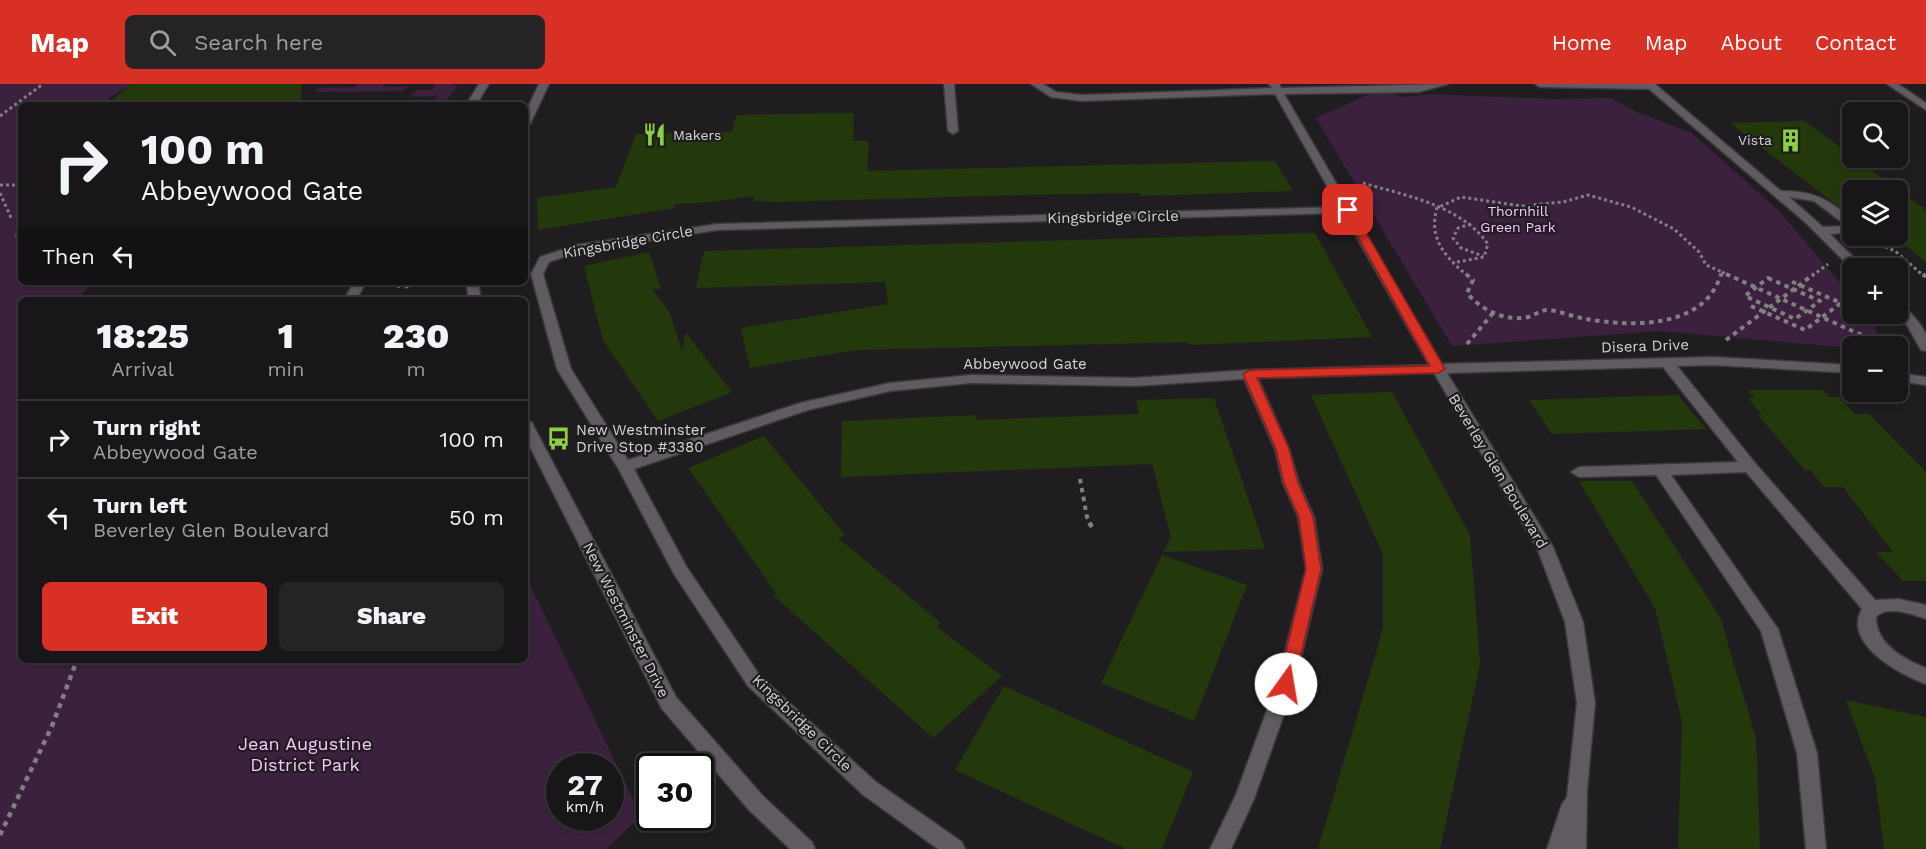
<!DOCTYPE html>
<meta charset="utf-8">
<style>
:root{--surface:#181619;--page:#252326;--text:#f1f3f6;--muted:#9f9fa2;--line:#363538;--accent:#d93025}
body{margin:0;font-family:"Work Sans",sans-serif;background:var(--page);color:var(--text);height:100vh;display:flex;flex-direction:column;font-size:22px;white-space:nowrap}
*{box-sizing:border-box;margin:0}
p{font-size:20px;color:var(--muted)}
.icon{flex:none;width:33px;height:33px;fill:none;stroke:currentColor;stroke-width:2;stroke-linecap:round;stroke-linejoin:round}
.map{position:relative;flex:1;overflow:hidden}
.details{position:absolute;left:18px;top:213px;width:510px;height:366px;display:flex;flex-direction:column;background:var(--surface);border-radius:9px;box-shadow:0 3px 9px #0003,0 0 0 2px var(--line)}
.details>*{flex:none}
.guide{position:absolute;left:18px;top:18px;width:510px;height:183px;border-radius:9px;box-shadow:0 3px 9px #0003,0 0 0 2px var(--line);background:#181619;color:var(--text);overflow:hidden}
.buttons{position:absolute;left:1842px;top:18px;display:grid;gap:12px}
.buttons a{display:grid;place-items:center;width:66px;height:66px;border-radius:9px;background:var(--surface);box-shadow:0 3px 9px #0003,0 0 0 2px var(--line);font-size:30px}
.speed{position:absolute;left:546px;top:669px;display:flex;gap:12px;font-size:30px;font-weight:700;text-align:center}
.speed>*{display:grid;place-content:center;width:78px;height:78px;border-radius:50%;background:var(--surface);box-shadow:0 3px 9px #0003,0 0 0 2px var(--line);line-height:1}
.speed small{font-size:15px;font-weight:400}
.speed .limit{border:3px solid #111;border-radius:9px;background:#fff;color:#111}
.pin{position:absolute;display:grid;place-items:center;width:51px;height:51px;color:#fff;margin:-26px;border-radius:12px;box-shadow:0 3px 9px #0006}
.me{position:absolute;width:66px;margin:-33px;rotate:13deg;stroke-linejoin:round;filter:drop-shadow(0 0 4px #0008)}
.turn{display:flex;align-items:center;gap:21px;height:126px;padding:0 24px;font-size:27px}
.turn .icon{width:78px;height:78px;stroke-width:2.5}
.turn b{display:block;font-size:42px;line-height:51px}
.then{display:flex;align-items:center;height:57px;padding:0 24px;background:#0003;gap:12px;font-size:22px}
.eta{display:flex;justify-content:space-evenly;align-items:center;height:102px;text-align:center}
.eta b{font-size:36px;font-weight:800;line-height:42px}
.cta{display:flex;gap:12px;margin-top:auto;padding:12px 24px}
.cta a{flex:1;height:69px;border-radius:9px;background:var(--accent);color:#fff;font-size:24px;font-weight:800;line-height:69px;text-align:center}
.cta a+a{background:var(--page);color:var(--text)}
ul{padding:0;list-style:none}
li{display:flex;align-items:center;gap:18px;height:78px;padding:0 24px;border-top:2px solid var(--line)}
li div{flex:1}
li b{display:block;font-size:22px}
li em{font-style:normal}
header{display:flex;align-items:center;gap:36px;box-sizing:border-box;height:84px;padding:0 30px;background:var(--accent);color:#fff}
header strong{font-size:28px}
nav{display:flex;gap:33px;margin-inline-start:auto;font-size:21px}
.search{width:420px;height:54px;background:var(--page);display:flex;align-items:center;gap:15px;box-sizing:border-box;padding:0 21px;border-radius:9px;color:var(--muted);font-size:22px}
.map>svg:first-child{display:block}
.green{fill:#3b213d;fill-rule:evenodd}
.building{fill:#24390b}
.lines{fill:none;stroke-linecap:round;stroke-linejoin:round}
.minor-casing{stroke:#3a383b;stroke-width:3}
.path-far2{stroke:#827f83;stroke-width:3;stroke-dasharray:3 3;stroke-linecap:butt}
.path-far1{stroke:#827f83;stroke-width:4;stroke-dasharray:4.5 4.5;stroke-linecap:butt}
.path{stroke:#827f83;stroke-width:4.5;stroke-dasharray:5 5;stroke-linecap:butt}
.minor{fill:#605b60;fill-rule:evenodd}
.route{fill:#d93025;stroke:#8d1f18;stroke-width:1.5}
.labels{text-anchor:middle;stroke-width:4.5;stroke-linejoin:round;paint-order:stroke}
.far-poi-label{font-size:14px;fill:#d4d2d5;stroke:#201d21;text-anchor:start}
.far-park-label{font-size:14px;fill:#fac4ff;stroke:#201d21}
.street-label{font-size:15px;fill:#d4d2d5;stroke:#201d21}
.poi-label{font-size:15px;fill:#d4d2d5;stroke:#201d21;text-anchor:start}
.near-park-label{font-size:18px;fill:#fac4ff;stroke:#201d21}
</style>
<header>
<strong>Map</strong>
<div class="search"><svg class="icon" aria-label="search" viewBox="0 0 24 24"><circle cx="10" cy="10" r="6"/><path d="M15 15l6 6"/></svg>Search here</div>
<nav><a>Home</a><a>Map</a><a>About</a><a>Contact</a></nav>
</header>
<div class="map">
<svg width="1926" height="765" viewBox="0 0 1926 765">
<rect width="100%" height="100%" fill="#201d21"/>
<!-- green -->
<g class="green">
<path d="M0 0H132C123 7 115 9 107 16H112L106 21H21V198H94L76 216H21V576H525V490L641 732 606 765H0ZM560 682H610V734H560Z"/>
<polygon points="358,0 384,0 383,3 407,2 403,7 315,8 319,4 356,3"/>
<polygon points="436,0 452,0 457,3 443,21 431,21 437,12 410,13 416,6 432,6"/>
<polygon points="1376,7 1404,13 1429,10 1552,15 1611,14 1637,28 1692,49 1780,128 1852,213 1852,230 1867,230 1875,239 1879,262 1852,264 1660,247 1452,262 1316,34"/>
</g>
<!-- building -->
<g class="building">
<polygon points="132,0 301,0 301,21 106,21"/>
<polygon points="854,29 853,57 869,57 867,87 1275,77 1293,107 1140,112 1139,109 1018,111 778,118 754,117 753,112 713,118 674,120 675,124 538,146 537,114 616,103 636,50 732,48 736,31"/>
<polygon points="1804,37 1926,126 1926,178 1898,155 1898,106 1852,106 1852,133 1730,39"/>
<polygon points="1315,149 1372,253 1189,261 1188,258 855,266 750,284 741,244 888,220 885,198 696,204 704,167"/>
<polygon points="649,168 661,205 652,205 669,228 682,266 686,249 732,308 658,337 603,256 584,182"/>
<polygon points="1748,306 1822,306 1829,313 1839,313 1855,330 1869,330 1926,388 1926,497 1903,497 1876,468 1893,468 1843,403 1824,403 1810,386 1805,386 1758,331 1762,331 1748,314 1755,314"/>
<polygon points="1392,308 1470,451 1480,580 1440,765 1318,765 1383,545 1383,470 1311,311"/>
<polygon points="1678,311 1706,345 1552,350 1529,316"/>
<polygon points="1214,314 1265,465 1163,468 1171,453 1152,380 841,393 842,337 976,331 976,336 1139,330 1136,316"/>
<polygon points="764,352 845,451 838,454 940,538 937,543 1002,592 933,654 773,511 776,509 688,384"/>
<polygon points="1579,397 1632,397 1720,533 1756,654 1760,765 1678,765 1682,637 1655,524"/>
<polygon points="1162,471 1247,501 1194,637 1101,599"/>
<polygon points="1004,602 1193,688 1162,765 1126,765 955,686"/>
<polygon points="1846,616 1926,633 1926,765 1884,765 1875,694"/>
</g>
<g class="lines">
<defs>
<g id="minor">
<polygon points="479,0 489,0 476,21 466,21"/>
<polygon points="539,0 549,0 530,40 525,43 525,30"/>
<polygon points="944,0 954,0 958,47 953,50 948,47"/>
<path d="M1031 0H1043L1056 8 1082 11 1272 4 1269 0H1279L1281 4 1448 0 1419 8 1284 10 1442 280 1713 273 1852 281V289L1713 281 1677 282 1755 379 1875 516 1899 515 1926 521V535C1912 530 1887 521 1876 533 1876 560 1903 575 1926 584V600C1901 591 1842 560 1862 525L1746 388 1671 391 1778 545 1817 669 1826 765H1806L1797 669 1761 547 1656 391 1579 393 1571 388 1579 383 1738 378 1663 283 1447 289 1553 463 1583 538 1595 619 1587 706 1586 765H1547L1562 720 1567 713 1577 619 1565 538 1537 464 1434 289 1258 294 1289 365 1299 399 1314 433 1322 485 1295 599 1254 715 1231 765H1210L1235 713 1277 599 1306 485 1298 433 1283 399 1275 365 1244 295 1134 302 971 299 890 307 808 326 634 385 686 482 760 592 876 698 962 758 965 765H938L862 710 748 602 674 490 618 384 557 285 531 190 540 173 576 161 717 140 1339 123 1275 10 1082 17 1051 13ZM1343 129 1429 281 1249 286 1134 294 971 291 890 299 800 319 628 376 571 285 543 190 549 178 578 168 717 146Z"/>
<path d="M1535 0H1655L1781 107C1815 107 1827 115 1852 135V148L1830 150 1864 184 1852 185 1805 138 1649 5 1540 3ZM1789 113 1814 117 1843 139 1844 142 1823 143Z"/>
<polygon points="1887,0 1898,0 1926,19 1926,26"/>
<polygon points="21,146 21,155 15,152 17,147"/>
<polygon points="354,198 366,198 356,216 344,216"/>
<polygon points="466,198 478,198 481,216 469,216"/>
<path d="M1898 221C1909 225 1922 240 1926 251 1926 256 1926 262 1926 267L1921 266 1907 241 1895 230H1898Z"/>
<polygon points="1898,289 1926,293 1926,301 1898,297"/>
<polygon points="525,334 532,339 676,613 763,712 812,758 815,765 790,765 749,726 662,625 525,353"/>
</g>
</defs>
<!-- minor casing -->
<use href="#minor" class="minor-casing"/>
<!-- path-far2 -->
<g class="path-far2">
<polyline points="0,32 43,0"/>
<path d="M1363 99C1407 112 1460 121 1488 160L1484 173 1452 179"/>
<polyline points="0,101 21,101"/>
<polyline points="0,109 12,136"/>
<polyline points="1471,140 1458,144 1453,154 1461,164 1483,172"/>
<polyline points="1863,153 1895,167 1924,192"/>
<polyline points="1722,188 1730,192"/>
<path d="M1468 192C1445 173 1428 154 1437 124L1461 113 1521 122 1563 118 1588 111 1631 123 1674 145 1699 168 1706 181 1722 188"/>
<polyline points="1721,192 1722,188"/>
<polyline points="1812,192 1828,180"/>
</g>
<!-- path-far1 -->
<g class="path-far1">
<path d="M1466 190 1473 196 1467 209C1481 226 1506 238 1528 233 1536 231 1541 225 1550 226 1562 228 1574 233 1586 235 1632 243 1705 245 1721 190"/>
<polyline points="1726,190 1886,262"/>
<polyline points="1923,190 1926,193"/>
<polygon points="1768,194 1820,217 1795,235 1745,212"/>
<polyline points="396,201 404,203 418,198"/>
<polyline points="1751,222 1805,246 1841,219 1788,196"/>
<polyline points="1726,256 1814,190"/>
<polyline points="1467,260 1493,229"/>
<polyline points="1080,395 1087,433 1091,441"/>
</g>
<!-- path -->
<g class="path">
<polyline points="1089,439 1093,444"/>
<polyline points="0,751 52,642 77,576"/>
</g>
<!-- minor -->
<use href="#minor" class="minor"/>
</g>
<!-- route -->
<polygon class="route" points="1348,123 1353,126 1445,285 1438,289 1257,294 1289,365 1298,399 1313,433 1321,485 1294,600 1292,604 1280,604 1278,600 1306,485 1299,433 1284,399 1276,365 1243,290 1250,286 1430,282 1343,126"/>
<!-- icons -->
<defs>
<symbol id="restaurant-bare" viewBox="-9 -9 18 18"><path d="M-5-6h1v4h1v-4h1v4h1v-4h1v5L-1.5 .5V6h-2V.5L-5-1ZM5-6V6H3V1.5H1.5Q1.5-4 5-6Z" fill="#8ece43" stroke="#201d21" stroke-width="2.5" paint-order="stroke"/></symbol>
<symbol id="building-bare" viewBox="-9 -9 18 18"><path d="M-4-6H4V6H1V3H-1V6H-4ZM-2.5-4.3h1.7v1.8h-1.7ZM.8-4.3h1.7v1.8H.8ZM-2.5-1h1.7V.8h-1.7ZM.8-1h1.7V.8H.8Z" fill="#8ece43" stroke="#201d21" stroke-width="2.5" paint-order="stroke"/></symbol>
<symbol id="bus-bare" viewBox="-9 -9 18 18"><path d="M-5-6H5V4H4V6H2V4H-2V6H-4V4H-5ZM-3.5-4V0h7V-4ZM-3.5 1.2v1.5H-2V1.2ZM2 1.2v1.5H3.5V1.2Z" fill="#8ece43" stroke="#201d21" stroke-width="2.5" paint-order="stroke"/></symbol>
</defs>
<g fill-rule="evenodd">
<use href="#restaurant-bare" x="638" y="34" width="33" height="33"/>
<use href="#building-bare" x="1774" y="40" width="33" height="33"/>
<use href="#bus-bare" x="542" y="338" width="33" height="33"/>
</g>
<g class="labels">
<!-- far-poi labels -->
<g class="far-poi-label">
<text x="673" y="56">Makers</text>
<text x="1772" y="61" text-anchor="end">Vista</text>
</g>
<!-- far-park labels -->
<g class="far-park-label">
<text x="1518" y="132">Thornhill<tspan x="1518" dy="16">Green Park</tspan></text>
</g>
<!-- street labels -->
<g class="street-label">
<text transform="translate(1113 133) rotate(-1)" y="5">Kingsbridge Circle</text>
<text transform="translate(628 158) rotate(-10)" y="5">Kingsbridge Circle</text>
<text transform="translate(1645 262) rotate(-2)" y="5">Disera Drive</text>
<text x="1025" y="285">Abbeywood Gate</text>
<text transform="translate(1498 387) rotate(59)" y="5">Beverley Glen Boulevard</text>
<text transform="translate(626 536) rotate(63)" y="5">New Westminster Drive</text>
<text transform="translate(802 639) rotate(44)" y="5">Kingsbridge Circle</text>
</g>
<!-- poi labels -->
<g class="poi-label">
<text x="576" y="351">New Westminster<tspan x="576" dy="17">Drive Stop #3380</tspan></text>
</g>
<!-- near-park labels -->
<g class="near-park-label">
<text x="305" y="666">Jean Augustine<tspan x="305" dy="21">District Park</tspan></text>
</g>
</g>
</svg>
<div class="buttons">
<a><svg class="icon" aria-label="search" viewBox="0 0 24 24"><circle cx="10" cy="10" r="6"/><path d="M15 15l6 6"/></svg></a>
<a><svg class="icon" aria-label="layers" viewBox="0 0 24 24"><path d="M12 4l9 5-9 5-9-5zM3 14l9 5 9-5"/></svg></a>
<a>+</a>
<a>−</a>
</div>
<div class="speed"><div>27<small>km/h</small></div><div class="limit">30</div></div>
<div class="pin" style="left:1348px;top:126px;background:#d93025"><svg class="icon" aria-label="arrive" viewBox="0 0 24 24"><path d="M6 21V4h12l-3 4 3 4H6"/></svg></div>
<svg class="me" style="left:1286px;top:600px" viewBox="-20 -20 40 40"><circle r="19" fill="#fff"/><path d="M0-13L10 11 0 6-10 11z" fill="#d93025"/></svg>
<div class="guide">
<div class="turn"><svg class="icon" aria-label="right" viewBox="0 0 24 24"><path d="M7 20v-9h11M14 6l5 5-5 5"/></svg><div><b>100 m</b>Abbeywood Gate</div></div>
<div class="then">Then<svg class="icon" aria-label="left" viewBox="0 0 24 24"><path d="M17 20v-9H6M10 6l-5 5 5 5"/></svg></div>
</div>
<section class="details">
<div class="eta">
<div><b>18:25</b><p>Arrival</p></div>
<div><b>1</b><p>min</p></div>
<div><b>230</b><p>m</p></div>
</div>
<ul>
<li><svg class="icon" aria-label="right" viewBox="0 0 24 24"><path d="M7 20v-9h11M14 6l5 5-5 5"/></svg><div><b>Turn right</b><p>Abbeywood Gate</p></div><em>100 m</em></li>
<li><svg class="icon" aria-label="left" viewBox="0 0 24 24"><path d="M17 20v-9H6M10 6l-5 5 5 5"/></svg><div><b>Turn left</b><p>Beverley Glen Boulevard</p></div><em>50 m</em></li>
</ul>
<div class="cta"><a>Exit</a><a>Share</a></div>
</section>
</div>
